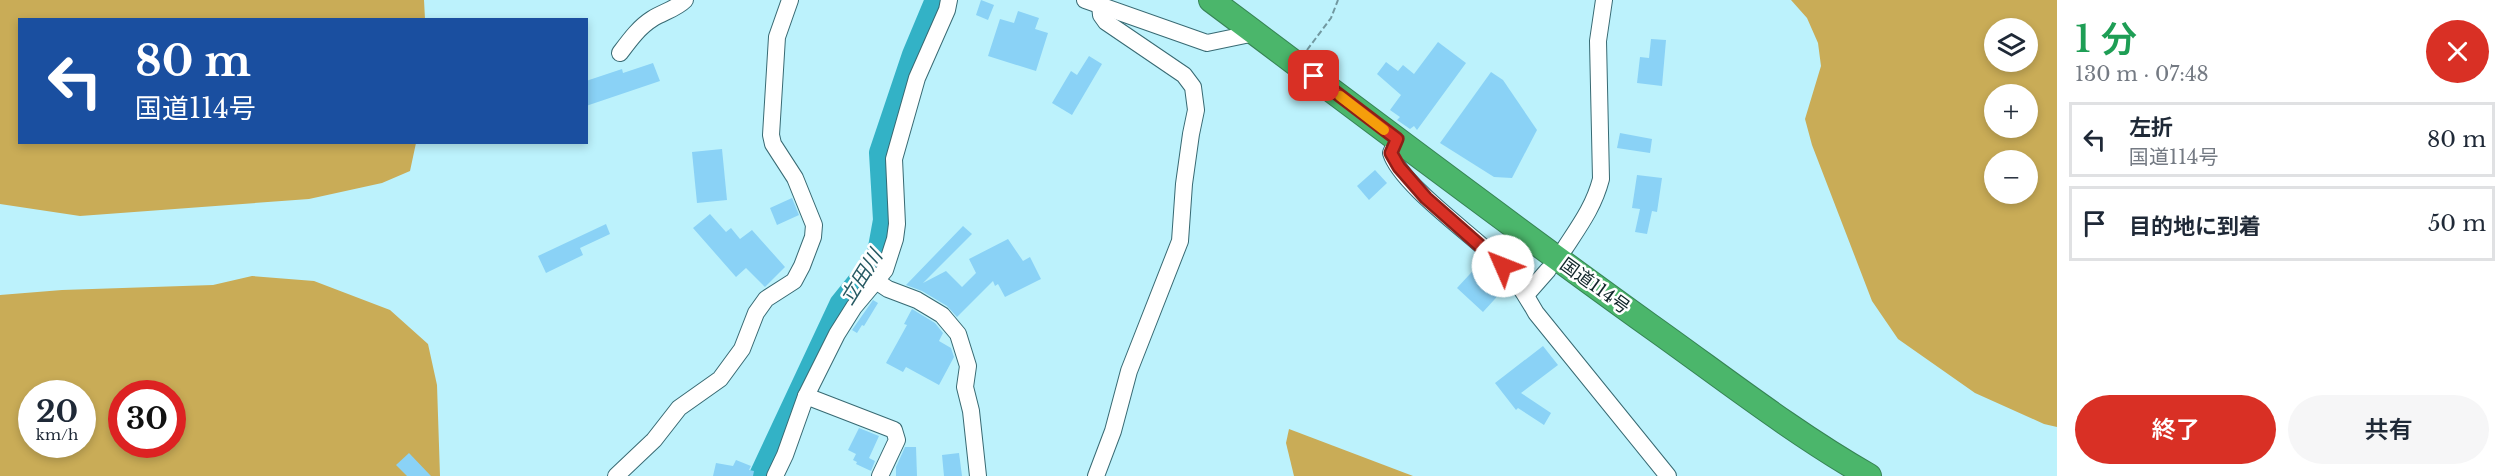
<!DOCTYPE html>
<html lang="ja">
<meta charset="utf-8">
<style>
:root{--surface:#fff;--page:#f6f6f7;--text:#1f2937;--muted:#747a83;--line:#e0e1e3;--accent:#d93025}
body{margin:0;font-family:"Libre Baskerville","Noto Sans JP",serif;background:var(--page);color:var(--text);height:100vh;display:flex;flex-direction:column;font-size:22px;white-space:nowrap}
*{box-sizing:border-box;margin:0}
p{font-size:20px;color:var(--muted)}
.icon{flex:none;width:33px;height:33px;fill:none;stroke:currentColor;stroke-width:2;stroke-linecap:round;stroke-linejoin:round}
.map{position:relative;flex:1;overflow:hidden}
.details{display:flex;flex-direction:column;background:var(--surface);width:450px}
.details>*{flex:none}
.hud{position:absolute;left:18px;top:18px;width:570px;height:126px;border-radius:0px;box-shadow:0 3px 9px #0003;background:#1a4fa0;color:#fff;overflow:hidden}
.controls{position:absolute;left:1984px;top:18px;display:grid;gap:12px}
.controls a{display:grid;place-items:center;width:54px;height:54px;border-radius:50%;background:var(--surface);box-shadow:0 3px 9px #0003;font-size:30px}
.speed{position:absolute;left:18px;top:380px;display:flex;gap:12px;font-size:30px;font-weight:700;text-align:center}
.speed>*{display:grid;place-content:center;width:78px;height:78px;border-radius:50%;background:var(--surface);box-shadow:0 3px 9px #0003;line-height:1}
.speed small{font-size:15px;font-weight:400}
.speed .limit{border:9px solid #d22;background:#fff;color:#111}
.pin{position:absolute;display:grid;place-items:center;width:51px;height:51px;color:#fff;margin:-26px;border-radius:12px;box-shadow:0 3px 9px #0006}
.me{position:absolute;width:66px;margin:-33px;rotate:314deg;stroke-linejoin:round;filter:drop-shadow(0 0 4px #0008)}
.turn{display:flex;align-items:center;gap:21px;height:126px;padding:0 18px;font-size:27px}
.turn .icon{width:78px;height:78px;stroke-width:2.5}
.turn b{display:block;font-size:42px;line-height:51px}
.round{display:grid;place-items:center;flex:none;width:63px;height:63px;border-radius:32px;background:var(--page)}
.overview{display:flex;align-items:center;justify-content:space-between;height:102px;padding:0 18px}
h1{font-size:36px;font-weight:600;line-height:45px;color:#1e9e55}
.button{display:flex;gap:12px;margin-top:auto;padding:12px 18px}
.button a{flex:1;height:69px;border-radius:36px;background:var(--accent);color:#fff;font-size:24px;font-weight:600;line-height:69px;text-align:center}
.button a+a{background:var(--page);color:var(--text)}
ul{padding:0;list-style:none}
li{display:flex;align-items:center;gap:18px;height:75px;margin:0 12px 9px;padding:0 6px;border:3px solid var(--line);border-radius:0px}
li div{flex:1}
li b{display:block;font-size:22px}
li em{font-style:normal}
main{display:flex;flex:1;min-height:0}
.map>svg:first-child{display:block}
.forest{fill:#c9ac57;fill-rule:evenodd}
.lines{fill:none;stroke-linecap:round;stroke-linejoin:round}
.river{stroke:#33b2c6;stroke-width:26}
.building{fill:#8ad2f6}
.minor-casing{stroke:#386a73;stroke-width:18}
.highway-casing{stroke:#368354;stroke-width:26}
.path{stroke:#7198a0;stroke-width:2;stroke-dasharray:6 3;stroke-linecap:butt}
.minor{stroke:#fff;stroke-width:16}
.highway{stroke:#4bb66b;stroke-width:24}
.route-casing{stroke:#8d1f18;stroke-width:15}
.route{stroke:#d93025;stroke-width:10}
.slow{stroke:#f59e0b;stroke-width:10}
.labels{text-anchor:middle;stroke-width:5;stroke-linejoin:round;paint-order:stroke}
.street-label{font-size:18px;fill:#102529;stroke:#fff}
.water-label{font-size:20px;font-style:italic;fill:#275a63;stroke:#fff}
</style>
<main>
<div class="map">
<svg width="2057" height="476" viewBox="0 0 2057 476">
<rect width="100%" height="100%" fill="#bcf2fc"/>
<!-- forest -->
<g class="forest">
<polygon points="0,0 424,0 425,19 20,20 20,142 416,143 410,171 382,183 309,199 80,216 0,204"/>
<path d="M1791 0H2057V427L2044 424 1975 393 1898 339 1872 301 1812 145 1805 119 1821 66 1818 43 1807 18ZM1995 28H2028V62H1995ZM1995 94H2028V128H1995ZM1995 160H2028V194H1995Z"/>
<path d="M252 276 314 281 390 310 428 344 437 385 440 476H0V295L62 290 213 285ZM32 393H82V444H32ZM122 393H172V444H122Z"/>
<polygon points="1289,429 1413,476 1294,476 1286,443"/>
</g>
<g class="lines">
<!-- river -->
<polyline class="river" points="762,476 842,305 875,264 880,253 886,220 882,153 915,55 938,0"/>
</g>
<!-- building -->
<g class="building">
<polygon points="981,0 994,5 988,20 976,15"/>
<polygon points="1018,11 1039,18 1035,29 1048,33 1036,71 988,56 1000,19 1014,23"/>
<polygon points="1651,39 1666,40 1662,86 1637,83 1640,57 1649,58"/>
<polygon points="1438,42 1466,63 1417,130 1414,126 1410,129 1397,120 1400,117 1390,110 1401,95 1377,74 1386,62 1398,71 1403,65 1414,74"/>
<polygon points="1089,56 1102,64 1072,115 1052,103 1071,71 1077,75"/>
<polygon points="653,63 660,81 586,106 586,81 622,69 623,73"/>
<polygon points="1491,72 1503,80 1537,130 1512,178 1494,177 1440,143"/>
<polygon points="1620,133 1652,139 1650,153 1617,148"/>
<polygon points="722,149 727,200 697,203 692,152"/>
<polygon points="1375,170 1387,183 1369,200 1357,186"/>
<polygon points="1637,175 1662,178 1657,212 1652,211 1647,234 1635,232 1640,209 1632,208"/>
<polygon points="792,198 799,215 777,225 770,208"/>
<polygon points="710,214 726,232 731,228 740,239 752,230 785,267 765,287 746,268 736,277 693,228"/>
<polygon points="606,224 610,234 580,248 583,255 546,273 538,256"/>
<polygon points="963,226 972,234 923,283 946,271 962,287 976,273 969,259 1008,239 1023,261 1030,257 1041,279 1005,297 998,284 995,286 993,281 957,317 947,306 922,291 906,285"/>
<polygon points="1481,262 1499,279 1496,282 1504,289 1483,312 1457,288"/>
<polygon points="873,300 878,303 864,326 862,325 857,333 852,330"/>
<polygon points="912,309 935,323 943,333 939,341 951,348 954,357 939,385 906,367 903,372 886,363 907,325 904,324"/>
<polygon points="1543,346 1558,365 1521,393 1551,413 1544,425 1518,408 1516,410 1495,383"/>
<polygon points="859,428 879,436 869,458 875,461 871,471 856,464 857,462 853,460 856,454 848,450"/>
<polygon points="905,447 916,447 917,476 896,476 896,467"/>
<polygon points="409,453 431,476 407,476 396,465"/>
<polygon points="959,453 962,476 944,476 942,455"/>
<polygon points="736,460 751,466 749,470 754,471 753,476 713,476 716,463 733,466"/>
</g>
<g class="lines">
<defs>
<g id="minor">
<polyline points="1085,0 1207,43 1255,33"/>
<path d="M620 53C629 41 639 27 652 19 663 12 676 9 685 0"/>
<path d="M1397 139 1391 153C1400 183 1467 231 1491 254 1510 271 1524 291 1536 313L1668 476"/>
<path d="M1565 248C1580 225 1594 206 1601 179L1598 41 1604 0"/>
<polyline points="876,281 888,289 917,300 942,315 958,334 968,366 965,387 971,411 978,476"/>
<polyline points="1526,295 1548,270"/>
<polyline points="806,396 894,430 897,440 880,476"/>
<polyline points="616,476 654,440 679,408 720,379 742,349 756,313 766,299 794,281 802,266 813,237 814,225 795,178 773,144 771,135 777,37 790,0"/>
<polyline points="775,476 785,455 806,396 837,334 854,307 885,270 895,239 897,224 894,159 917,78 947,10 949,0"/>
<polyline points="1096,476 1113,431 1129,371 1180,241 1184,184 1191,134 1196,110 1193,87 1184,75 1106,22 1101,15 1100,5"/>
</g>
<path id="highway" d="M1211 0C1357 109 1501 219 1649 325 1721 376 1792 432 1869 476"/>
</defs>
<!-- minor casing -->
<use href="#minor" class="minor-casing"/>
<!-- highway casing -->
<use href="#highway" class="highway-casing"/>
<!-- path -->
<polyline class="path" points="1307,50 1331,18 1338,0"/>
<!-- minor -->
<use href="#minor" class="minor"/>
<!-- highway -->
<use href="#highway" class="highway"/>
</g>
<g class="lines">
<defs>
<polyline id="route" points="1314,76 1397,139 1391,153 1399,167 1426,198 1503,266"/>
</defs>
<!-- route casing -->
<use href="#route" class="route-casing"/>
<!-- route -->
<use href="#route" class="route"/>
<!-- slow -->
<polyline class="slow" points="1340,96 1384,130"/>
</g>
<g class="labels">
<!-- street labels -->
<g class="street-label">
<text transform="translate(1595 286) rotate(36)" y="6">国道114号</text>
</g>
<!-- water labels -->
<g class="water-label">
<text transform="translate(861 277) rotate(-58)" y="7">立田川</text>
</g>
</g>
</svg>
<div class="controls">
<a><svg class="icon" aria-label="layers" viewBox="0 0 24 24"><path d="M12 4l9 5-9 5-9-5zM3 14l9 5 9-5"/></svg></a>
<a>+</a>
<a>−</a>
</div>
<div class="speed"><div>20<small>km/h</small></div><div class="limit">30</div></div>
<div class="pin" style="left:1314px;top:76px;background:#d93025"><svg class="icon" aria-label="arrive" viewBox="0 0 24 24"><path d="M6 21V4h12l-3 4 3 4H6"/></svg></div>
<svg class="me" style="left:1503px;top:266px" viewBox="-20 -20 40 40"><circle r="19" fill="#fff"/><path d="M0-13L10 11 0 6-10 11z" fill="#d93025"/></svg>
<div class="hud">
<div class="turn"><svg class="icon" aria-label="left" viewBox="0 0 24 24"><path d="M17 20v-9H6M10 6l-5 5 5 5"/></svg><div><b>80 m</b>国道114号</div></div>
</div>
</div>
<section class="details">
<div class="overview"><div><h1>1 分</h1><p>130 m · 07:48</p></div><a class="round" style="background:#d93025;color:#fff"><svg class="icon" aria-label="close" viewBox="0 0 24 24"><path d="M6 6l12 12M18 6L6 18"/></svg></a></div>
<ul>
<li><svg class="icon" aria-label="left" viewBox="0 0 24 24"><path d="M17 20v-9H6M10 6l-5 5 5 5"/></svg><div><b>左折</b><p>国道114号</p></div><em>80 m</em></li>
<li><svg class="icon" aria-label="arrive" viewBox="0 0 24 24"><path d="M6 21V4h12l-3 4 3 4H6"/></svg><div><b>目的地に到着</b></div><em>50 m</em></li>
</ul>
<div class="button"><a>終了</a><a>共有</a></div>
</section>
</main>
